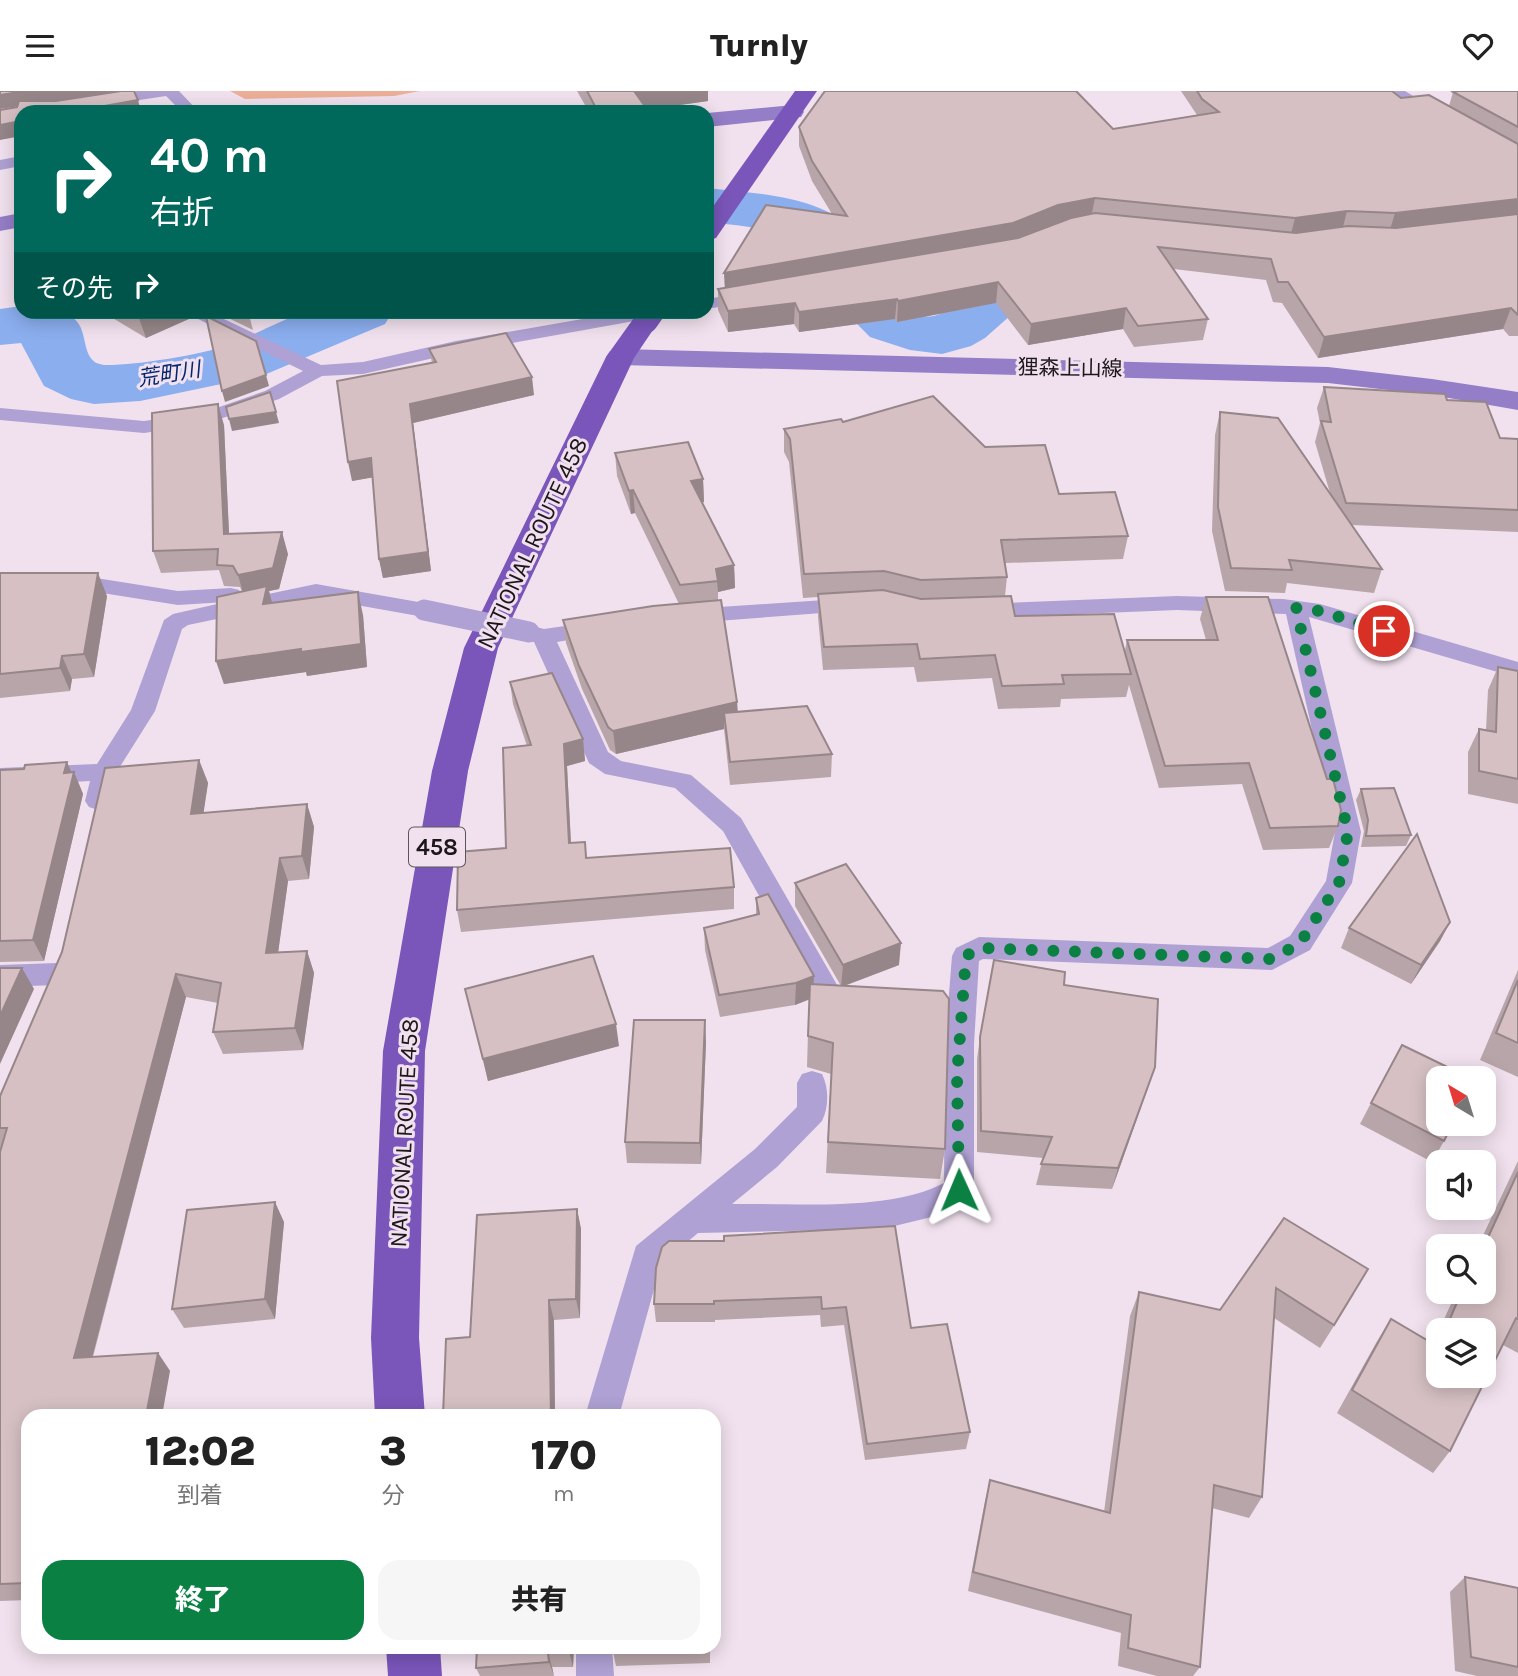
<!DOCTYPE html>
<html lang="ja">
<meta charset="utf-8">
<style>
:root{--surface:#fff;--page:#f6f6f6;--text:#222;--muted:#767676;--accent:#0b8043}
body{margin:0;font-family:Karla,"Noto Sans JP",sans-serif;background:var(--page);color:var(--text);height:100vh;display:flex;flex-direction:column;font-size:26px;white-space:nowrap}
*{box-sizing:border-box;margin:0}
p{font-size:23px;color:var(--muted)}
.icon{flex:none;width:38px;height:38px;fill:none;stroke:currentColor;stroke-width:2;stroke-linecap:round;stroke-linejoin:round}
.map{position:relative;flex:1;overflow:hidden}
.details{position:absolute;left:21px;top:1318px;width:700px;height:245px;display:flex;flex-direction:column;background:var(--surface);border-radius:21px;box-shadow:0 4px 18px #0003}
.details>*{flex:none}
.top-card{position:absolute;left:14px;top:14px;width:700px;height:214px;border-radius:21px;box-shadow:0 4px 18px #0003;background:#00695c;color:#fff;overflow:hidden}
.needle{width:46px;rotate:322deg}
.tools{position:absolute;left:1426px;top:975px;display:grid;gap:14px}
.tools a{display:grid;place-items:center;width:70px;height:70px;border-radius:14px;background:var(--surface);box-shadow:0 4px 18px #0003;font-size:35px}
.pin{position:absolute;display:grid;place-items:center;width:60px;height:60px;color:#fff;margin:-30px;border:4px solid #fff;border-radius:50%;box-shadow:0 2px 7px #0007}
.me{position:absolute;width:77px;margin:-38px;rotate:359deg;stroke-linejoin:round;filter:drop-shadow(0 0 5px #0008)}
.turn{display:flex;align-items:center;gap:24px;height:147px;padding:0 21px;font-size:32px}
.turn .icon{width:91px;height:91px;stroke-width:2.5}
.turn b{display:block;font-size:49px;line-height:60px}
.then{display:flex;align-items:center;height:66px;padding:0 21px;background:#0003;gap:14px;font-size:26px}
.eta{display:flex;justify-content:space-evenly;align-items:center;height:119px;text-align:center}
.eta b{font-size:42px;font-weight:800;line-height:49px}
.cta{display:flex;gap:14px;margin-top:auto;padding:14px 21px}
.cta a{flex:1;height:80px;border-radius:21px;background:var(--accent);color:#fff;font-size:28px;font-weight:800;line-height:80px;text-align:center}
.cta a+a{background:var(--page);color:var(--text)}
header{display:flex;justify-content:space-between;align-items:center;height:91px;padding:0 21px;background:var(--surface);font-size:32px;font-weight:800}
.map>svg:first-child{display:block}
.green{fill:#ecaf98}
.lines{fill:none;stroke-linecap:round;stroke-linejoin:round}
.river{fill:#8baeef;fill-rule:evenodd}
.service{fill:#afa1d3;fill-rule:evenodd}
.secondary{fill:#947ec7;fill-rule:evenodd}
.trunk{fill:#7a56ba;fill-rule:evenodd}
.service-bridge{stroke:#afa1d3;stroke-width:21}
.trunk-bridge{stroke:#7a56ba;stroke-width:24}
.wall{fill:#b8a5a9}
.shaded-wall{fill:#968689}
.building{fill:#d6c0c4;stroke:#968689;stroke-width:2}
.route{stroke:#0b8043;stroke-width:12;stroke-dasharray:0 21.6}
.labels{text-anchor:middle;stroke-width:6;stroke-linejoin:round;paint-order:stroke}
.far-street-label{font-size:21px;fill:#1d171c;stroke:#f1e1ee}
.far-water-label{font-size:21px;font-style:italic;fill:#03246e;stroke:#f1e1ee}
.shield{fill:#f1e1ee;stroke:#5d545b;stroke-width:2}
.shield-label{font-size:23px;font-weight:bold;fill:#1d171c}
.street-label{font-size:24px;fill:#1d171c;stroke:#f1e1ee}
</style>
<header><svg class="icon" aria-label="menu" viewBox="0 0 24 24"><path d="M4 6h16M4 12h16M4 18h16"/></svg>Turnly<svg class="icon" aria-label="heart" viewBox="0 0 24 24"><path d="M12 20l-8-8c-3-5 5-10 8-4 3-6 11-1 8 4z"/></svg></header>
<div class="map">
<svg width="1518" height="1585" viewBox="0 0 1518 1585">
<rect width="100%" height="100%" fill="#f1e1ee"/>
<!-- green -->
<polygon class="green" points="230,0 420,0 394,5 245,8"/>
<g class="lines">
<!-- river -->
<g class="river">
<path d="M707 97C751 102 808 104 845 131 860 142 870 158 880 173L876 180 883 181C894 198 908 230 933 225 944 224 956 210 964 203 996 175 1037 133 1083 131 1090 131 1098 134 1104 136L1113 148 1104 160 1080 170 1046 193 985 247 971 255 942 263 910 259 870 246 854 230 832 194 837 187 830 185C797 137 761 137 707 131Z"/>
<path d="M21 215V220C37 220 60 217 73 227 91 239 78 274 107 274 137 274 201 264 229 254 255 244 281 228 308 221 328 216 371 220 393 220L385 233 264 284 140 310 94 313 71 308 44 295 21 252 0 254V218Z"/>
</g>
<!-- service -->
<g class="service">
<polygon points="137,0 179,0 199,21 182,21 166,5 60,21 22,21 30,16"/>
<polygon points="1386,0 1405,0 1443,23 1435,28 1430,26"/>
<polygon points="21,65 21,75 0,79 0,69"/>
<polygon points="754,200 760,201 763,205 760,209 707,218 707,208"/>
<polygon points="182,220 207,220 321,274 363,271 456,250 628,220 671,220 662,225 456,262 363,283 322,285 279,308 205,333 144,342 0,329 0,317 144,330 202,322 265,300 303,280"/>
<polygon points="58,481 178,500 231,497 239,499 242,504 239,509 316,493 424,512 432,514 435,519 432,524 424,526 317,507 188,534 182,538 155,620 116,682 107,716 98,719 89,716 85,710 90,690 0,695 0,677 97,673 131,619 164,529 173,523 226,511 178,514 58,495 0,496 0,482"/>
<path d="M1177 505 1283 508 1320 513 1518 571V587L1309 526 1361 741 1352 792 1310 859 1272 879 983 868 979 870 974 953V1099L970 1108 944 1123 882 1138 698 1142 661 1173 619 1325H585L636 1155 755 1058 797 1016V992L802 983 812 980 822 983C829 997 829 1016 822 1030L777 1076 732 1113C794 1112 889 1121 944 1092L945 953 952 865 956 857 979 846 1268 857 1290 845 1326 790 1335 741 1286 523 1177 519 979 527 971 525 968 520 971 515 979 513Z"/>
<polygon points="854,507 862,509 865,514 862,519 690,532 682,530 679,525 682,520 690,518"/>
<polygon points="600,530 608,532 611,537 608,542 557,551 608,661 621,670 691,684 741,727 840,899 857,903 861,911 857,919 847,922 822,918 723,740 675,697 605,683 589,672 534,551 521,546 518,541 521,536 529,534 544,538"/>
<polygon points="57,872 67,875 71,883 67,891 57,894 0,896 0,874"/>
<polygon points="576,1556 612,1556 614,1585 576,1585"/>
</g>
<!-- secondary -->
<g class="secondary">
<polygon points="793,14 801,16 804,21 801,26 707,36 707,22"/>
<polygon points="21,122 21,136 0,140 0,126"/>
<polygon points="620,258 1328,276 1432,288 1518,301 1518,319 1432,304 1328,292 620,274 610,272 606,266 610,260"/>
</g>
<!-- trunk -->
<g class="trunk">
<polygon points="795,0 817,0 716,147 707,150 707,124"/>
<polygon points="646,222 656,224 659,230 634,267 498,557 468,680 425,960 419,1247 425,1325 375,1325 371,1247 383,960 432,680 464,557 606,266 636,224"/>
<polygon points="386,1556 440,1556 442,1585 388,1585"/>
</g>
<!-- service-bridge -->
<polyline class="service-bridge" points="424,519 529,541"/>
<!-- trunk-bridge -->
<polyline class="trunk-bridge" points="646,230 653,220"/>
</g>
<!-- wall -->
<g class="wall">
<polygon points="577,0 708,0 708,10 647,19 649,21 589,21"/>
<polygon points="1181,0 1392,0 1401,7 1449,15 1453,1 1518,0 1518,245 1509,245 1503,238 1318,267 1282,212 1273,211 1266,189 1174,178 1208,228 1203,249 1134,256 1123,238 1028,254 996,212 897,231 895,228 799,241 794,233 728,241 718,219 718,198 725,197 832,123 812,90 799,55 799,36 1113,38 1197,24"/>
<polygon points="101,220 189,220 191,227 146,247"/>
<polygon points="214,220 248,220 253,239"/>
<polygon points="429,258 534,304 413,332 431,480 383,487 379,468 373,386 352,390 432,272"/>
<polygon points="1324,296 1447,309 1500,347 1518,348 1518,441 1352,434 1382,478 1374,502 1287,492 1285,502 1225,500 1212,440 1215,344 1220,321 1330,402 1315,351 1320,332 1317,317"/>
<polygon points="843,331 985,356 1128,445 1123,468 1005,472 1007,486 1005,505 1015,525 1125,559 1127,549 1206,549 1200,528 1206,506 1338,735 1329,757 1263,759 1242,693 1159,697 1129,594 1126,606 1061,608 1060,616 998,618 992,587 917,591 914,576 823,579 818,526 818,506 803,507 789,371 784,361 784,338"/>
<polygon points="224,334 229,443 288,463 279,498 269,500 272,512 363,524 367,576 307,585 306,581 224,593 216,570 242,501 240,496 224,495 219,479 161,482 153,460"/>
<polygon points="615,362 703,388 704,411 702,412 734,474 735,497 718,501 718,509 737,611 738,621 832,663 831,686 730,694 724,638 616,663 610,659 582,598 566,552 563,529 679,513 635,422 631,423 617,385"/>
<polygon points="0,482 107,505 94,586 72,588 70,600 0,607"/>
<polygon points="1498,576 1518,580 1518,713 1468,703 1468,661 1479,638 1486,639 1488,599"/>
<polygon points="510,591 583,648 585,670 567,675 571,752 585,751 587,767 734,796 734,818 461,841 457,819 506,757 527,655 513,613"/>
<polygon points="199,669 208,692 203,722 307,713 314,736 309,788 288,790 278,861 307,860 314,882 303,959 223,963 213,941 218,912 186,906 93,1266 158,1262 170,1280 28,1325 28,1509 0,1510 0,1061 1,1058 0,1057 0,1005"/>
<polygon points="0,679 74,681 83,703 44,870 0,871"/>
<polygon points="1361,698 1411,744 1406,755 1361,756 1364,740 1356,709"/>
<polygon points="795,792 899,874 844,895 945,1058 940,1088 826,1082 831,983 807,976 809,908 795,914 720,926 705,859 704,837 756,823 756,807 814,885 813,893 841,895 795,815"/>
<polygon points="1450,831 1440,850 1411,893 1341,857 1349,837"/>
<polygon points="1518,879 1518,986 1480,969"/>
<polygon points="1064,894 1155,976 1112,1098 1036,1094 1043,1067 977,1061 977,968 980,946"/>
<polygon points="465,898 619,955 488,990"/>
<polygon points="706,951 701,1073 627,1072 625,1051"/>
<polygon points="1371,1012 1444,1050 1432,1071 1360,1033"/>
<polygon points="1518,1070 1518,1262 1503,1254 1450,1360 1433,1382 1337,1322 1376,1252 1391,1228 1433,1253 1438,1240 1438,1284 1484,1239 1439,1239 1457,1200 1484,1200 1484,1155 1478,1155"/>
<polygon points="577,1118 581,1138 580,1227 554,1229 555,1325 443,1325 470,1246"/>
<polygon points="1284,1127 1354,1203 1320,1257 1274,1227 1262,1406 1249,1427 1212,1417 1200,1576 1193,1585 1157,1585 1118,1575 1121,1542 968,1500 985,1410 990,1389 1104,1421 1130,1225 1139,1201 1220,1219"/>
<polygon points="284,1131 275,1228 184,1237 172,1218"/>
<polygon points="669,1150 911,1237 970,1341 966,1358 865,1369 844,1234 821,1236 820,1224 715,1229 715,1231 656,1231 654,1213"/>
<polygon points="1465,1486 1518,1497 1518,1585 1477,1585 1455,1580 1450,1501"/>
<polygon points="574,1556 573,1576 552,1576 554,1585 480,1585 476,1577"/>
<polygon points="612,1556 710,1556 710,1572 616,1575"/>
</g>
<!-- shaded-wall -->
<g class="shaded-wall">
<polygon points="25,0 120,0 0,18 0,4"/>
<polygon points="634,0 708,0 708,10 635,20"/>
<polygon points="138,9 141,21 71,21"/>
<polygon points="21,30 21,45 0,49 0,34"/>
<polygon points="1095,107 1091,127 1010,152 725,202 724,182"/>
<polygon points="1518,108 1518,127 1389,142 1395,122"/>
<polygon points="1347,120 1342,140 1290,147 1295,127"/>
<polygon points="998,191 996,212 897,231 898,210"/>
<polygon points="897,208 895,228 799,241 799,221"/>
<polygon points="795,212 794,233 728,241 728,220"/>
<polygon points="1126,217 1123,238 1028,254 1031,233"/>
<polygon points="1511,217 1503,238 1318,267 1324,246"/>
<polygon points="155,220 189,220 191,227 146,247 139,227"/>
<polygon points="266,284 269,295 225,311 222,300"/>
<polygon points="532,286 534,304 413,332 431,480 383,487 379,468 410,313"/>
<polygon points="218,313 224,334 230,464 224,443"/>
<polygon points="276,321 279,332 232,340 229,328"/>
<polygon points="371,367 375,386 352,390 348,371"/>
<polygon points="703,388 704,411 692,413 691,390"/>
<polygon points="633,399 635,422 631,423 629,400"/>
<polygon points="282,441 288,463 279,498 269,500 274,519 244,505 238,484"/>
<polygon points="734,474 735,497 718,501 716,478"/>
<polygon points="98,482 107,505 94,586 84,563"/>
<polygon points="358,501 363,524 367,576 307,585 306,581 224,593 216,570 301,558"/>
<polygon points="62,565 72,588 70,600 60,577"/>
<polygon points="737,611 738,634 724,622 724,638 616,663 613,640"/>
<polygon points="583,648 585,670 567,675 572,774 569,752 564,653"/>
<polygon points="199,669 208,692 200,746 191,723"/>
<polygon points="67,671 73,685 74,681 83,703 44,870 33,849"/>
<polygon points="307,713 314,736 309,788 302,765"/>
<polygon points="280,767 288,790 275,884 266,862"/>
<polygon points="1450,831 1440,850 1411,893 1421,874"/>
<polygon points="901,852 899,874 841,896 843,874"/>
<polygon points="307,860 314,882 303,959 295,937"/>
<polygon points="22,877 34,898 0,973 0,925"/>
<polygon points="176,883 186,906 87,1286 74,1267"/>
<polygon points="814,885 813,907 795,914 796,892"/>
<polygon points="705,929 706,951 701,1073 700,1052"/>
<polygon points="616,933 619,955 488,990 483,968"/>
<polygon points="1155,976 1148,997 1112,1098 1118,1077"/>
<polygon points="275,1111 284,1131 275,1228 265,1208"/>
<polygon points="577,1118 581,1138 580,1227 576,1208"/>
<polygon points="549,1209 554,1229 555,1325 551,1325"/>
<polygon points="158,1262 170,1280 162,1325 146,1325"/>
<polygon points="569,1556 574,1556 573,1576 569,1561"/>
<polygon points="548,1562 552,1576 554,1585 549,1571"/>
</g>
<!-- building -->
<g class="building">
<polygon points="0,0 25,0 0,4"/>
<polygon points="121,0 134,0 138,9 71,21 21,21 21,30 0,34 0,19 17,16 19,10 56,10"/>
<polygon points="587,0 634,0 649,21 598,21"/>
<polygon points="825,0 1076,0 1113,38 1219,21 1202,8 1197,0 1392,0 1401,7 1429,4 1518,53 1518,108 1395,122 1347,120 1295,127 1095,107 1058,114 1013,132 724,182 766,114 847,125 812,70 799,36"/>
<polygon points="1459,0 1518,0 1518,36 1453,1"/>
<polygon points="1095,122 1296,142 1348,135 1396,137 1518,123 1518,224 1511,217 1324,246 1288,191 1278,191 1271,168 1158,156 1208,228 1138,235 1126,217 1031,233 998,191 898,210 897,208 799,221 795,212 728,220 718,198 1018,147 1071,127"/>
<polygon points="128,220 155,220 139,227"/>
<polygon points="206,225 256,250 266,284 222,300"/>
<polygon points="506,242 532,286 410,313 428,461 379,468 371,367 348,371 337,290 436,271 429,258"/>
<polygon points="1324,296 1445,303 1447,309 1486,311 1500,347 1518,348 1518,419 1346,412 1321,330 1331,331"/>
<polygon points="270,301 276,321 229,328 226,316"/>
<polygon points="933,305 985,356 1045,354 1059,403 1115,401 1128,445 1001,449 1007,486 921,489 884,480 804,483 790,348 784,338 841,328 843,331"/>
<polygon points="218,313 224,443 282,441 273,477 238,484 233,475 217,474 218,458 153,460 152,322"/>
<polygon points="1220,321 1278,327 1382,478 1289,469 1292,479 1231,477 1218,416"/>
<polygon points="688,351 703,388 691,390 734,474 716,478 718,490 680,494 633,399 629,400 615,362"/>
<polygon points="0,482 98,482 84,563 62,565 60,577 0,583"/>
<polygon points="267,495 263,513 358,501 361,553 301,561 301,558 216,570 217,506"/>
<polygon points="883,499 921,508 1011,505 1015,525 1114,523 1131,583 1062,584 1064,593 1002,595 995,564 920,568 917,553 824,556 818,503"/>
<polygon points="1206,506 1268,506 1327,688 1333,688 1341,719 1338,735 1270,737 1249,672 1165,675 1127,549 1218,549"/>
<polygon points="721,509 737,611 613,640 608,636 579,575 563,529 653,515"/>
<polygon points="1498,576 1518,580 1518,688 1479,680 1479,638 1496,641"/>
<polygon points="552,582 583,648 564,653 569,752 585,751 586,767 730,757 734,796 457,819 458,761 506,757 503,657 531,654 510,591"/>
<polygon points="807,615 832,663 730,671 724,622"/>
<polygon points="199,669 191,723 307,713 302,765 280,767 266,862 307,860 295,937 213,941 221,892 176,883 74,1267 158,1262 146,1325 28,1325 28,1492 0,1493 0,1061 7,1037 0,1037 0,1005 62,861 105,677"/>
<polygon points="67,671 64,682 74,681 33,849 0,850 0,679 24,678 25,674"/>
<polygon points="1394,697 1411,744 1366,745 1368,729 1361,698"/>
<polygon points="1417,743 1450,831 1421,874 1349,837"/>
<polygon points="846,773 901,852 843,874 795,792"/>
<polygon points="768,803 814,885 796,892 719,904 704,837 759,823 756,807"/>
<polygon points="593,865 616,933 483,968 465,898"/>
<polygon points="994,869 1065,881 1064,894 1158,908 1155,976 1118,1077 1041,1073 1052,1046 981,1040 980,946"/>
<polygon points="0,877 22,877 0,925"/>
<polygon points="1518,889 1518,952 1496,942"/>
<polygon points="810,893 943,900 949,908 945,1058 828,1051 833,952 808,945"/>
<polygon points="634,929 705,929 700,1052 625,1051"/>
<polygon points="1402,954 1470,987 1438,987 1438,1032 1453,1032 1444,1050 1371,1012"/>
<polygon points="1518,1081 1518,1228 1516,1227 1450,1360 1352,1299 1391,1228 1437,1255 1438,1252 1438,1284 1484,1284 1484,1239 1445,1239 1462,1200 1484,1200 1484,1155"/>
<polygon points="275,1111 265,1208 172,1218 187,1119"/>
<polygon points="577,1118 576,1208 549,1209 551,1325 443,1325 446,1248 470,1246 477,1124"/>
<polygon points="1284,1127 1368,1178 1334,1234 1276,1197 1262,1406 1214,1394 1200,1576 1128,1557 1131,1524 973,1481 990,1389 1110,1422 1139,1201 1220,1219"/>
<polygon points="895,1135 911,1237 947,1233 970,1341 867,1353 846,1216 822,1218 821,1206 714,1210 714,1213 654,1213 656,1177 662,1156 669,1150 724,1150 724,1145"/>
<polygon points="1465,1486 1518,1497 1518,1576 1471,1566"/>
<polygon points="477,1556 569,1556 569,1561 548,1562 549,1571 476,1577"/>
<polygon points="612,1556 709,1556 709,1558 613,1560"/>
</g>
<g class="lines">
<!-- route -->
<polyline class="route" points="959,1099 957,985 966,865 979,857 1272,868 1300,852 1339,792 1348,741 1296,517 1320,520 1384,540"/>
</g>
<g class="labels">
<!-- far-street labels -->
<g class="far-street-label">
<text transform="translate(1070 277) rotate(1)" y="7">狸森上山線</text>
</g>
<!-- far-water labels -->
<g class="far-water-label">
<text transform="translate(169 283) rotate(-9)" y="7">荒町川</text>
</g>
<!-- shield labels -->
<rect class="shield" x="409" y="736.5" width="56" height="39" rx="5"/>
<g class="shield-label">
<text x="437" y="764">458</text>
</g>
<!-- street labels -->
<g class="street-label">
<text transform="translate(532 452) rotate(-65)" y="8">NATIONAL ROUTE 458</text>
<text transform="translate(404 1042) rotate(-87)" y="8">NATIONAL ROUTE 458</text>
</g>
</g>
</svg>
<div class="tools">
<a><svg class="needle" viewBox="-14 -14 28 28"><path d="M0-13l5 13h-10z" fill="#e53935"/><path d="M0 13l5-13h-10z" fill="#767676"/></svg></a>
<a><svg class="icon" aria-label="sound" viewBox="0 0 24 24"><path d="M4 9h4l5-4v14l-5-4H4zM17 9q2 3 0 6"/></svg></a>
<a><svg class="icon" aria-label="search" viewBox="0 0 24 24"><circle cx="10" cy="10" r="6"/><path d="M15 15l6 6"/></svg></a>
<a><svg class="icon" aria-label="layers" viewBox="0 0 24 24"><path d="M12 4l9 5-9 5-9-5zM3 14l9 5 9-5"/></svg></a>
</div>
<div class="pin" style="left:1384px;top:540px;background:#d93025"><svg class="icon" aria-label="arrive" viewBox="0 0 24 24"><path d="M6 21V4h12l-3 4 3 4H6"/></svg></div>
<svg class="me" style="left:959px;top:1099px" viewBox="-20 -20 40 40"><path d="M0-17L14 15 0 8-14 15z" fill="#0b8043" stroke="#fff" stroke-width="4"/></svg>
<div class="top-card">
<div class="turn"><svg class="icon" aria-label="right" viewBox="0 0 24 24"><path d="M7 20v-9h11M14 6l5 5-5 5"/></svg><div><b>40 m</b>右折</div></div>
<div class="then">その先<svg class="icon" aria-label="right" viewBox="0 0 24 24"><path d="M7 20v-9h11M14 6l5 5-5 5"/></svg></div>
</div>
<section class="details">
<div class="eta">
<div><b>12:02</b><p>到着</p></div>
<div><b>3</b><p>分</p></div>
<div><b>170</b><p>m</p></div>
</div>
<div class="cta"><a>終了</a><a>共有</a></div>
</section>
</div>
